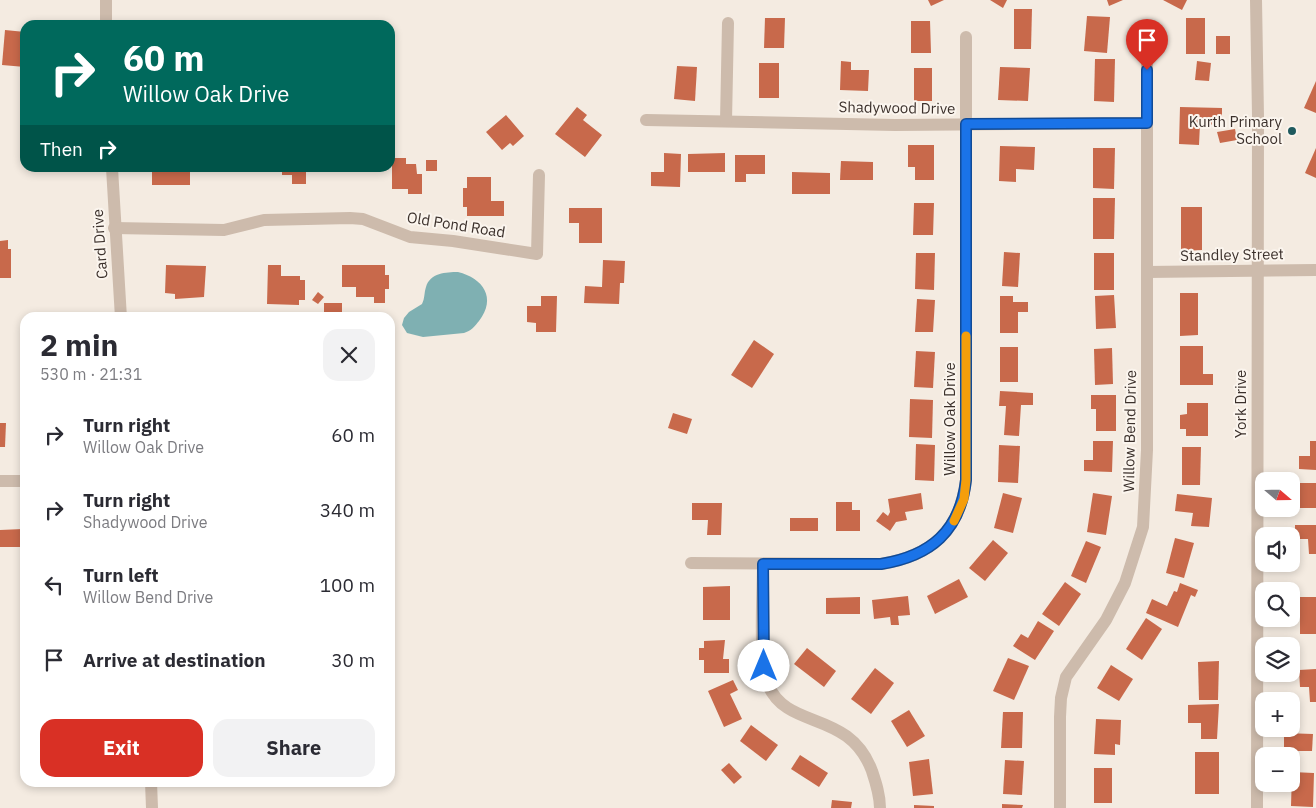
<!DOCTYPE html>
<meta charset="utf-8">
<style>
:root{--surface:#fff;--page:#f2f2f3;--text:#2b2b33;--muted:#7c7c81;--accent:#d93025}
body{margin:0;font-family:"IBM Plex Sans",sans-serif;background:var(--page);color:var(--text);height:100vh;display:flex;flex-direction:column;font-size:19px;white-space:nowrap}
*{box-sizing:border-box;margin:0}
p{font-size:16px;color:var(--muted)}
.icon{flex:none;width:28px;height:28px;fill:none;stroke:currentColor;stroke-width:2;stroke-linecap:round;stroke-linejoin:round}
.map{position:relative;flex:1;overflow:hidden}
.drawer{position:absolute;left:20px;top:312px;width:375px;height:475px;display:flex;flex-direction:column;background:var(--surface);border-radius:15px;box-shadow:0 2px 8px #0003}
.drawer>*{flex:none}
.hud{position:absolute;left:20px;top:20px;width:375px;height:152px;border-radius:15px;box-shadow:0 2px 8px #0003;background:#00695c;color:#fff;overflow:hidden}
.needle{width:32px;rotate:110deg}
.buttons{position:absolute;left:1255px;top:472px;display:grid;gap:10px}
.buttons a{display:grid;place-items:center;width:45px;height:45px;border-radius:10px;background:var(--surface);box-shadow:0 2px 8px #0003;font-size:25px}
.pin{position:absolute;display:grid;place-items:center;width:42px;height:42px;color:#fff;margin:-51px -21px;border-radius:50% 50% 50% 0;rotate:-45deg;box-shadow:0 0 5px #0007}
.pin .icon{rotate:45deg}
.me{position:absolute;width:55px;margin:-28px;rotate:0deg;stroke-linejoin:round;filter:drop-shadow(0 0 4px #0008)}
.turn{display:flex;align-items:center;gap:18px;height:105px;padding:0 20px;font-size:22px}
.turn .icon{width:65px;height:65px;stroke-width:2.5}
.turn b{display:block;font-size:35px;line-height:42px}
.then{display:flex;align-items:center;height:48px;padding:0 20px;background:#0003;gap:10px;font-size:19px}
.round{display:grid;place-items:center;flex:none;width:52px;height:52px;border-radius:15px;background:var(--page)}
.headline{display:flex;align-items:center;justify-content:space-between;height:85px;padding:0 20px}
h1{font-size:30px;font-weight:700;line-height:38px}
.cta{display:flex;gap:10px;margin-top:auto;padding:10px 20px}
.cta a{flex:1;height:58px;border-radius:15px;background:var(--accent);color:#fff;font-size:20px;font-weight:700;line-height:58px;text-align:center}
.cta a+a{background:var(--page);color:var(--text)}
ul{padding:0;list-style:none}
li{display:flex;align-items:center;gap:15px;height:75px;padding:0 20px}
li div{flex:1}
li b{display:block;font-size:19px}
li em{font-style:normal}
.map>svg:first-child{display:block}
.water{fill:#7fb0b2}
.building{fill:#c8694b}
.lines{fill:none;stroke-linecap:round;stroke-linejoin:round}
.minor{stroke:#cdbbac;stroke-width:12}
.tertiary{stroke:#cdbbac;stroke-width:12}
.route-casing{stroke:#114b97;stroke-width:12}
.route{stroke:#1a73e8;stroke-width:9}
.slow{stroke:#f59e0b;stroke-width:9}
.poi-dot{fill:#1f5a5e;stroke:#fbf5ee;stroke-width:2}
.labels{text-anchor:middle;stroke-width:4;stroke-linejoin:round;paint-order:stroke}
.street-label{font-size:15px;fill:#3b302b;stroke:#fbf5ee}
.poi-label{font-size:15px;fill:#3b302b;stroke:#fbf5ee;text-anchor:end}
</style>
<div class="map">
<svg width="1316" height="808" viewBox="0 0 1316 808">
<rect width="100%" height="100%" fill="#f4ebe1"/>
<!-- water -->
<path class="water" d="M458 272C483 278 497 298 479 321 475 326 471 331 464 333L423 337 407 333 402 325 404 318 409 312 422 304C425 298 424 293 426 287 430 273 446 272 458 272Z"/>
<!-- building -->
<g class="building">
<polygon points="928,0 944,0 931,6"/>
<polygon points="990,0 1007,0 1003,8"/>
<polygon points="1107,0 1123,0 1109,6"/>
<polygon points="1163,0 1187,0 1182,10"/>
<polygon points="1014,9 1032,9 1031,49 1014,49"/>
<polygon points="1087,16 1110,17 1107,53 1084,51"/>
<polygon points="765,18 785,18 784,48 764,48"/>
<rect x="1186" y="18" width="19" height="36"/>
<polygon points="911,21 930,21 931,53 911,53"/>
<polygon points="5,30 25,32 25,67 2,65"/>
<rect x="1216" y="36" width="14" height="18"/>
<polygon points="1095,59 1115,59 1114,102 1094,101"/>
<polygon points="841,61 851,62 851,70 869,70 868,91 840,90"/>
<polygon points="1197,61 1211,63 1209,81 1195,80"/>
<rect x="759" y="63" width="20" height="35"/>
<polygon points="677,66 697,67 695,101 674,99"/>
<polygon points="1000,67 1030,68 1028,101 998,100"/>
<rect x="914" y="68" width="18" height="33"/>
<polygon points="1316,81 1316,113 1304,108"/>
<polygon points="577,107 587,115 583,120 602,135 585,157 555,134"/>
<polygon points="1180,107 1222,108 1222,125 1200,124 1199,145 1179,144"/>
<polygon points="506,115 524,136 513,146 510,143 502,150 486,132"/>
<polygon points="1235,129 1237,140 1220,143 1217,132"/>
<polygon points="908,145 934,145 934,180 915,180 915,167 908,167"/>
<polygon points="1000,146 1035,147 1034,170 1016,169 1016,182 999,181"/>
<polygon points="1093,148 1115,148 1114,189 1093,188"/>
<polygon points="1316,148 1316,178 1305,173"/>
<polygon points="664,153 681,154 680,187 651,186 651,172 664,172"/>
<polygon points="725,153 725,172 688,172 688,154"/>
<polygon points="735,155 765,155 765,174 746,174 746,182 735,182"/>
<polygon points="392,158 406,158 406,164 416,164 417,174 422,174 422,194 408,194 408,189 392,189"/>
<rect x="426" y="160" width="11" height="11"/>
<polygon points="841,161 873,162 873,180 840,180"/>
<rect x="152" y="168" width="38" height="17"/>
<polygon points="274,168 306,168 306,184 292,184 292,175 282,175 282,171 275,171"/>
<polygon points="792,172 830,173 830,194 792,194"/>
<polygon points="467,177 491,177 491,201 504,201 504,216 467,216 467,207 463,207 463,188 467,188"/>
<polygon points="1093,198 1115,198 1114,239 1093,239"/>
<polygon points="914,203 934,203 933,235 913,235"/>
<polygon points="1181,207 1202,207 1202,250 1181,251"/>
<polygon points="569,208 602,208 602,243 579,243 579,223 569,223"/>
<polygon points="8,240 8,249 11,249 11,278 0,278 0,241"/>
<polygon points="1004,252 1020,253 1018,287 1002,286"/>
<polygon points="916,253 935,253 934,290 915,289"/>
<rect x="1094" y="253" width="20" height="37"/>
<polygon points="603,260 625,261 624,283 620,283 619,304 584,303 585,286 602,287"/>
<polygon points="166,265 206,266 204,297 175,299 175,294 165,293"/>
<polygon points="268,265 281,265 281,276 300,276 300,280 305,280 305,300 299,300 299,305 267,304"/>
<polygon points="342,265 385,265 385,275 389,275 389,289 385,289 385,303 374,303 374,297 356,297 356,287 342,287"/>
<polygon points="318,292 324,297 318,304 312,300"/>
<polygon points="1180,293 1198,293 1198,335 1180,336"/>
<polygon points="1114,295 1116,328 1096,329 1095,296"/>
<polygon points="541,296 557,296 556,332 536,332 536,323 527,322 527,306 541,306"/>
<polygon points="1000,296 1013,296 1013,302 1028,302 1028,312 1018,312 1018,333 1000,333"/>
<polygon points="917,299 935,300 933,332 915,332"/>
<rect x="324" y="303" width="18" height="15"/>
<polygon points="754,340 774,354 752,388 731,375"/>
<polygon points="1180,346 1203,346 1203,374 1213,374 1213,385 1180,385"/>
<rect x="1000" y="347" width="18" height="35"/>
<polygon points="1112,348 1113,384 1095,385 1094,349"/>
<polygon points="916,351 935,352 933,388 914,387"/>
<polygon points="1000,391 1033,393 1033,405 1021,405 1019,436 1004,435 1006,406 999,406"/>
<polygon points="1091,395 1116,395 1116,431 1096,431 1096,409 1091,409"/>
<polygon points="910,399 933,400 932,438 909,437"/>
<polygon points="1187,403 1208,403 1208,436 1186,436 1186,429 1180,429 1180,415 1187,414"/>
<polygon points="673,413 692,419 687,434 668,428"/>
<polygon points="0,423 6,423 5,447 0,447"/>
<polygon points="1093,441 1113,441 1112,472 1084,471 1084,460 1093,460"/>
<polygon points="1310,441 1316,441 1316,470 1299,469 1299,456 1310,456"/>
<polygon points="916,444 935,445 934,481 915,480"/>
<polygon points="999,445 1020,446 1018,483 998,482"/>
<polygon points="1182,447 1201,447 1200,485 1182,485"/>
<rect x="1292" y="483" width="24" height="25"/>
<polygon points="921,493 923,509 905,512 907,520 896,522 890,531 876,521 883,512 888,516 890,512 888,499"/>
<polygon points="1003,493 1022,498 1013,533 994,528"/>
<polygon points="1093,493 1112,496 1106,535 1087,532"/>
<polygon points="1177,494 1212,498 1209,527 1191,526 1193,513 1175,511"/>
<polygon points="836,502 852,502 852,510 860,510 860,531 836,531"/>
<polygon points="692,503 722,503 721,535 707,535 708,520 692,520"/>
<rect x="790" y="518" width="28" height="13"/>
<polygon points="1295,525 1316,525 1316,554 1309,554 1308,539 1295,539"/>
<polygon points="23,529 23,547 0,547 0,530"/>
<polygon points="1175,538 1194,543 1184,578 1166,573"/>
<polygon points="993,540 1008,553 985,581 969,568"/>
<polygon points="1086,541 1101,547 1086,583 1071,576"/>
<polygon points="959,579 968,597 935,614 927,596"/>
<polygon points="1065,582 1081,594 1059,626 1042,614"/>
<polygon points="1180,583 1198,590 1195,597 1191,595 1178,627 1146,613 1152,599 1167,606 1174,591 1177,592"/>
<polygon points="730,586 730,620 703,620 703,587"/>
<polygon points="908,596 910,615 898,616 899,625 891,625 890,617 874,619 872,600"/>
<polygon points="860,597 860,614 826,614 826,598"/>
<rect x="1300" y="597" width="16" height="37"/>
<polygon points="1146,618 1162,629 1142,660 1126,649"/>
<polygon points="1038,621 1054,631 1035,660 1013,646 1021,634 1028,638"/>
<polygon points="725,640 723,659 729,659 729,673 704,673 704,660 699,660 699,648 704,648 704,641"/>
<polygon points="807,648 836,671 824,687 794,664"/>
<polygon points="1008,658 1029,666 1014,700 993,691"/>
<polygon points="1219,661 1218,700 1199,700 1198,662"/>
<polygon points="1111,665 1133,679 1119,701 1097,688"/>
<polygon points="875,668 894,683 871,714 851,699"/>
<polygon points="1316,669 1316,702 1310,702 1309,687 1300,687 1299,670"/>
<polygon points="733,680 738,690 730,694 742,719 724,727 708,691"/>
<polygon points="1219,704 1217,739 1201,739 1201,723 1188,723 1188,705"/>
<polygon points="909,710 925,736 907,747 891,721"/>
<polygon points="1003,712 1023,712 1022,748 1001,748"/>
<polygon points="1096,719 1121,720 1120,745 1115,744 1115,755 1094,754"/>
<polygon points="751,725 778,745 766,761 740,741"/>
<polygon points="1284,733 1313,734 1312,751 1284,751"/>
<rect x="1195" y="752" width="24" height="42"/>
<polygon points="800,755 828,773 819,787 791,769"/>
<polygon points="929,759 933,794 913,796 909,762"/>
<polygon points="1005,760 1024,761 1022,795 1003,794"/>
<polygon points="729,763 742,777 734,784 721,770"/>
<rect x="1094" y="768" width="18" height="35"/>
<polygon points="1292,772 1314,773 1313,807 1291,806"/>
<polygon points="832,800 852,802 851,808 831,808"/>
<polygon points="1002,804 1023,805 1022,808 1002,808"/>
<polygon points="914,805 934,806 934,808 914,808"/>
</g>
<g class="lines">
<!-- minor -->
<g class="minor">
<polyline points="106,0 106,25"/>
<polyline points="646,120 895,125 1147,123"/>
<polyline points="726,121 728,23"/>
<polyline points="112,168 121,318"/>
<polyline points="114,228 224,230 264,220 350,218 363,219 410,237 453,241 537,254 539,175"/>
<polyline points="1147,272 1316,270"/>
<polyline points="0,481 25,481"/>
<path d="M691 563 881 564C931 556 960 531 966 480V37"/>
<path d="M763 564C763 591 758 662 768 685 788 731 849 709 872 771 876 783 880 795 880 808"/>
<polyline points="151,782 152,808"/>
<polyline points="1060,808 1060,717 1061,698 1066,677 1106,620 1125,583 1143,527 1147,450 1147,34"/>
</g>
<!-- tertiary -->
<polyline class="tertiary" points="1256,0 1258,116 1257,808"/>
</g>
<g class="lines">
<defs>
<path id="route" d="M764 666 763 564H881C931 556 960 531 966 480V124L1147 123V70"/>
</defs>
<!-- route casing -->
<use href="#route" class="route-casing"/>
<!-- route -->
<use href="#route" class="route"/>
<!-- slow -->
<polyline class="slow" points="954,521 964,499 966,480 966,336"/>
</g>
<!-- markers -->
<circle class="poi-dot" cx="1292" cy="131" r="5"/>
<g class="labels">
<!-- street labels -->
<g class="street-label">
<text transform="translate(897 108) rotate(1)" y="5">Shadywood Drive</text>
<text transform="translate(456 225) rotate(9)" y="5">Old Pond Road</text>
<text transform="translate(100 244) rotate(-94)" y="5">Card Drive</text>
<text transform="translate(1232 255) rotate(-1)" y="5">Standley Street</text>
<text transform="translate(1241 404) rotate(-90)" y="5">York Drive</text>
<text transform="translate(950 419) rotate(-90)" y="5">Willow Oak Drive</text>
<text transform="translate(1130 431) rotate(-89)" y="5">Willow Bend Drive</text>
</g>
<!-- poi labels -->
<g class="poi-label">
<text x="1282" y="127">Kurth Primary<tspan x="1282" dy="17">School</tspan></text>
</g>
</g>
</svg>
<div class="buttons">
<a><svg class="needle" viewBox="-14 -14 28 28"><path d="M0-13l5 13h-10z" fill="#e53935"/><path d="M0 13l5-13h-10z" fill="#7c7c81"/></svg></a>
<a><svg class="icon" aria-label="sound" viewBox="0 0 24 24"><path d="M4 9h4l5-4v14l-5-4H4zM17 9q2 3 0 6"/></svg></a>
<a><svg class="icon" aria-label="search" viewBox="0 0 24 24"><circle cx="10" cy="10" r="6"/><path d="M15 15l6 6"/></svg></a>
<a><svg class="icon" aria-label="layers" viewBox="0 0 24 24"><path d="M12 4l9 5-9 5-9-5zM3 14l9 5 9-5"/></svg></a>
<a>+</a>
<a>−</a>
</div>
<div class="pin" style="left:1147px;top:70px;background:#d93025"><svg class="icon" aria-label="arrive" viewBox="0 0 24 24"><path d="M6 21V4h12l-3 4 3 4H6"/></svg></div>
<svg class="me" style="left:764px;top:666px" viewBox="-20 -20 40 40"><circle r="19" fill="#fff"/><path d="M0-13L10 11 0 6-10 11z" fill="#1a73e8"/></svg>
<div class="hud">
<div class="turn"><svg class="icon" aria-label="right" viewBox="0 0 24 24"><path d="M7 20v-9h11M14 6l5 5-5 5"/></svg><div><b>60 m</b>Willow Oak Drive</div></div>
<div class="then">Then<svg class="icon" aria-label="right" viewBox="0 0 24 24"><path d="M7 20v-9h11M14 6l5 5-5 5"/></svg></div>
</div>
<section class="drawer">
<div class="headline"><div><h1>2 min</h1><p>530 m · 21:31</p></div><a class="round"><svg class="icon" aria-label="close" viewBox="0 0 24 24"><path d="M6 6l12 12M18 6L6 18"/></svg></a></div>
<ul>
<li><svg class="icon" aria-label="right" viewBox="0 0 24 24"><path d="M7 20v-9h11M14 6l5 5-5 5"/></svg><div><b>Turn right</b><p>Willow Oak Drive</p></div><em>60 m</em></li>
<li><svg class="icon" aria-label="right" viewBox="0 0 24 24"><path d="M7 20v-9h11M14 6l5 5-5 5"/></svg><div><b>Turn right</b><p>Shadywood Drive</p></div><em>340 m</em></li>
<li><svg class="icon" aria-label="left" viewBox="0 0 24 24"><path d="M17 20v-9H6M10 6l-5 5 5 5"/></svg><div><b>Turn left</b><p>Willow Bend Drive</p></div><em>100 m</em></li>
<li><svg class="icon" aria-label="arrive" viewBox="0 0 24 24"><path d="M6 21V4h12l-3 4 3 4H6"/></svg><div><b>Arrive at destination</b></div><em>30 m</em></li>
</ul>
<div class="cta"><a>Exit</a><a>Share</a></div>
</section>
</div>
